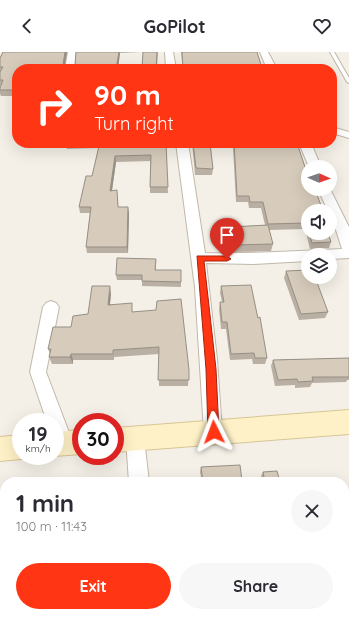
<!DOCTYPE html>
<meta charset="utf-8">
<style>
:root{--surface:#fff;--page:#f7f7f7;--text:#2b2b33;--muted:#7c7c81;--accent:#ff3514}
body{margin:0;font-family:Quicksand,sans-serif;background:var(--page);color:var(--text);height:100vh;display:flex;flex-direction:column;font-size:15px;white-space:nowrap}
*{box-sizing:border-box;margin:0}
p{font-size:13px;color:var(--muted)}
.icon{flex:none;width:22px;height:22px;fill:none;stroke:currentColor;stroke-width:2;stroke-linecap:round;stroke-linejoin:round}
.map{position:relative;flex:1;overflow:hidden}
.sheet{position:absolute;left:0px;top:425px;width:349px;height:140px;display:flex;flex-direction:column;background:var(--surface);border-radius:16px 16px 0 0;box-shadow:0 4px 16px #0002}
.sheet>*{flex:none}
.banner{position:absolute;left:12px;top:12px;width:325px;height:84px;border-radius:16px;box-shadow:0 4px 16px #0002;background:#ff3514;color:#fff;overflow:hidden}
.needle{width:26px;rotate:92deg}
.buttons{position:absolute;left:301px;top:108px;display:grid;gap:8px}
.buttons a{display:grid;place-items:center;width:36px;height:36px;border-radius:50%;background:var(--surface);box-shadow:0 4px 16px #0002;font-size:20px}
.speed{position:absolute;left:12px;top:361px;display:flex;gap:8px;font-size:20px;font-weight:700;text-align:center}
.speed>*{display:grid;place-content:center;width:52px;height:52px;border-radius:50%;background:var(--surface);box-shadow:0 4px 16px #0002;line-height:1}
.speed small{font-size:10px;font-weight:400}
.speed .limit{border:6px solid #d22;background:#fff;color:#111}
.pin{position:absolute;display:grid;place-items:center;width:34px;height:34px;color:#fff;margin:-41px -17px;border-radius:50% 50% 50% 0;rotate:-45deg;box-shadow:0 0 4px #0007}
.pin .icon{rotate:45deg}
.me{position:absolute;width:44px;margin:-22px;rotate:357deg;stroke-linejoin:round;filter:drop-shadow(0 0 3px #0008)}
.turn{display:flex;align-items:center;gap:14px;height:84px;padding:0 16px;font-size:18px}
.turn .icon{width:52px;height:52px;stroke-width:2.5}
.turn b{display:block;font-size:28px;line-height:34px}
.round{display:grid;place-items:center;flex:none;width:42px;height:42px;border-radius:21px;background:var(--page)}
.overview{display:flex;align-items:center;justify-content:space-between;height:68px;padding:0 16px}
h1{font-size:24px;font-weight:700;line-height:30px}
.cta{display:flex;gap:8px;margin-top:auto;padding:8px 16px}
.cta a{flex:1;height:46px;border-radius:24px;background:var(--accent);color:#fff;font-size:16px;font-weight:700;line-height:46px;text-align:center}
.cta a+a{background:var(--page);color:var(--text)}
header{display:flex;justify-content:space-between;align-items:center;height:52px;padding:0 16px;background:var(--surface);font-size:18px;font-weight:700}
.map>svg:first-child{display:block}
.lines{fill:none;stroke-linecap:round;stroke-linejoin:round}
.lane-casing{stroke:#c1b8a9;stroke-width:2}
.street-casing{stroke:#c1b8a9;stroke-width:2}
.secondary-casing{stroke:#d7c594;stroke-width:2}
.lane{fill:#fff;fill-rule:evenodd}
.street{fill:#fff;fill-rule:evenodd}
.secondary{fill:#fff1c7;fill-rule:evenodd}
.wall{fill:#b9afa2}
.shaded-wall{fill:#968f84}
.building{fill:#d7ccbc;stroke:#968f84}
.route{fill:#ff3514;stroke:#a6220d}
</style>
<header><svg class="icon" aria-label="back" viewBox="0 0 24 24"><path d="M15 5l-7 7 7 7"/></svg>GoPilot<svg class="icon" aria-label="heart" viewBox="0 0 24 24"><path d="M12 20l-8-8c-3-5 5-10 8-4 3-6 11-1 8 4z"/></svg></header>
<div class="map">
<svg width="349" height="565" viewBox="0 0 349 565">
<rect width="100%" height="100%" fill="#f4f0e7"/>
<g class="lines">
<defs>
<polygon id="lane" points="330,0 334,0 349,26 349,31 347,30"/>
<g id="street">
<polygon points="68,0 76,0 75,17 65,17"/>
<polygon points="165,0 173,0 176,17 166,17"/>
<polygon points="260,0 268,0 277,17 267,17"/>
<polygon points="332,75 349,80 349,86 332,81"/>
<path d="M176 91H188L205 201C251 202 297 199 342 197L330 159H328L318 137H330L349 175V206L330 207V203H308V209L253 212 206 211 217 307 222 380 220 386 213 389 206 386 204 380 195 235Z"/>
<polygon points="299,91 311,91 321,115 309,115"/>
<polygon points="51,249 56,251 59,255 46,320 73,391 71,397 64,400 57,397 55,392 55,370 47,370 30,320 43,255 46,251"/>
<polygon points="135,378 142,381 144,387 149,430 129,430 126,387 128,381"/>
<rect x="126" y="560" width="24" height="5"/>
</g>
<g id="secondary">
<polygon points="349,358 349,382 115,400 115,376"/>
<polygon points="81,378 81,402 55,404 54,404 55,380"/>
<polygon points="21,383 21,404 30,404 21,407 0,409 0,385"/>
</g>
</defs>
<!-- lane casing -->
<use href="#lane" class="lane-casing"/>
<!-- street casing -->
<use href="#street" class="street-casing"/>
<!-- secondary casing -->
<use href="#secondary" class="secondary-casing"/>
<!-- lane -->
<use href="#lane" class="lane"/>
<!-- street -->
<use href="#street" class="street"/>
<!-- secondary -->
<use href="#secondary" class="secondary"/>
</g>
<!-- wall -->
<g class="wall">
<polygon points="3,0 67,0 65,13 75,13 76,0 158,0 157,17 142,17 143,0 120,1 118,17 17,17 17,46 15,46 14,44 1,44 0,42 0,36 1,33 0,33 0,6"/>
<polygon points="181,0 257,0 262,17 183,17"/>
<polygon points="66,91 166,91 168,141 150,141 150,109 116,110 112,139 117,144 118,155 129,161 128,201 87,201 86,195 90,161 80,161 79,155 92,124 98,99 98,96 67,97"/>
<polygon points="192,91 210,91 213,117 212,123 195,123"/>
<polygon points="234,91 308,159 308,181 330,181 329,183 331,190 329,196 310,197 305,177 269,178 273,192 271,199 233,200 229,182 230,175 265,173 261,156 249,156 248,150 236,150 233,96"/>
<polygon points="156,207 156,218 181,218 181,235 142,234 142,228 117,228 116,223"/>
<polygon points="286,219 328,260 325,266 299,268 284,226"/>
<polygon points="221,234 257,262 267,306 265,312 253,312 252,307 230,308 226,277 221,277 219,257 220,250 222,250 220,241"/>
<polygon points="111,242 110,252 133,260 189,318 188,334 159,334 159,302 114,305 114,308 73,308 73,312 52,312 49,305 50,302 48,297 71,275 88,262"/>
<polygon points="349,306 349,328 347,328 346,330 312,331 310,335 295,336 295,333 275,334 271,314 273,308"/>
<polygon points="201,415 242,429 242,430 202,430 200,420"/>
<polygon points="263,420 280,430 262,430 261,424"/>
<polygon points="249,560 316,560 316,565 250,565"/>
</g>
<!-- shaded-wall -->
<g class="shaded-wall">
<polygon points="65,0 67,0 64,17 63,13"/>
<polygon points="119,0 120,0 118,17 116,17"/>
<polygon points="115,104 116,110 111,145 110,139"/>
<polygon points="128,155 129,161 128,201 127,195"/>
<polygon points="110,234 111,242 109,260 108,253"/>
<polygon points="71,302 73,308 73,312 70,305"/>
</g>
<!-- building -->
<g class="building">
<polygon points="3,0 65,0 63,13 75,13 76,0 119,0 116,17 17,17 17,40 13,40 14,38 0,38 0,36 3,28 0,28 0,20 3,15 0,15 0,6"/>
<polygon points="143,0 157,0 156,17 142,17"/>
<polygon points="182,0 257,0 262,16 238,16 238,17 183,17"/>
<polygon points="98,91 166,91 168,135 150,135 151,103 115,104 110,139 117,138 118,155 128,155 127,195 86,195 91,155 79,155 86,124 92,124 99,94 97,94"/>
<polygon points="193,91 210,91 213,117 196,116"/>
<polygon points="234,91 295,91 295,94 298,94 308,124 308,137 315,137 323,159 308,159 308,177 306,171 268,172 263,150 250,150 249,144 237,144"/>
<polygon points="268,173 273,192 234,193 230,175"/>
<polygon points="309,181 328,181 331,190 312,191"/>
<polygon points="117,206 156,207 155,218 181,218 181,230 142,229 142,223 116,223"/>
<polygon points="308,218 308,225 315,225 328,260 301,262 286,219"/>
<polygon points="251,233 257,262 258,266 260,265 267,306 255,306 254,301 231,302 227,270 222,270 220,250 224,250 221,234"/>
<polygon points="92,234 110,234 108,253 132,251 132,260 156,258 157,249 181,247 189,318 189,328 158,328 159,295 113,298 113,302 71,302 70,305 49,305 51,297 48,297 53,275 71,275 73,264 88,262"/>
<polygon points="349,306 349,325 312,325 313,329 298,330 297,327 278,328 273,308"/>
<polygon points="240,413 242,429 203,430 201,415"/>
<polygon points="277,419 280,430 265,430 263,420"/>
<polygon points="251,560 316,560 316,565 252,564"/>
</g>
<!-- route -->
<polygon class="route" points="197,204 227,204 231,207 227,209 204,209 216,317 219,380 217,384 214,385 210,384 208,380 206,317"/>
</svg>
<div class="buttons">
<a><svg class="needle" viewBox="-14 -14 28 28"><path d="M0-13l5 13h-10z" fill="#e53935"/><path d="M0 13l5-13h-10z" fill="#7c7c81"/></svg></a>
<a><svg class="icon" aria-label="sound" viewBox="0 0 24 24"><path d="M4 9h4l5-4v14l-5-4H4zM17 9q2 3 0 6"/></svg></a>
<a><svg class="icon" aria-label="layers" viewBox="0 0 24 24"><path d="M12 4l9 5-9 5-9-5zM3 14l9 5 9-5"/></svg></a>
</div>
<div class="speed"><div>19<small>km/h</small></div><div class="limit">30</div></div>
<div class="pin" style="left:227px;top:207px;background:#d93025"><svg class="icon" aria-label="arrive" viewBox="0 0 24 24"><path d="M6 21V4h12l-3 4 3 4H6"/></svg></div>
<svg class="me" style="left:214px;top:380px" viewBox="-20 -20 40 40"><path d="M0-17L14 15 0 8-14 15z" fill="#ff3514" stroke="#fff" stroke-width="4"/></svg>
<div class="banner">
<div class="turn"><svg class="icon" aria-label="right" viewBox="0 0 24 24"><path d="M7 20v-9h11M14 6l5 5-5 5"/></svg><div><b>90 m</b>Turn right</div></div>
</div>
<section class="sheet">
<div class="overview"><div><h1>1 min</h1><p>100 m · 11:43</p></div><a class="round"><svg class="icon" aria-label="close" viewBox="0 0 24 24"><path d="M6 6l12 12M18 6L6 18"/></svg></a></div>
<div class="cta"><a>Exit</a><a>Share</a></div>
</section>
</div>
